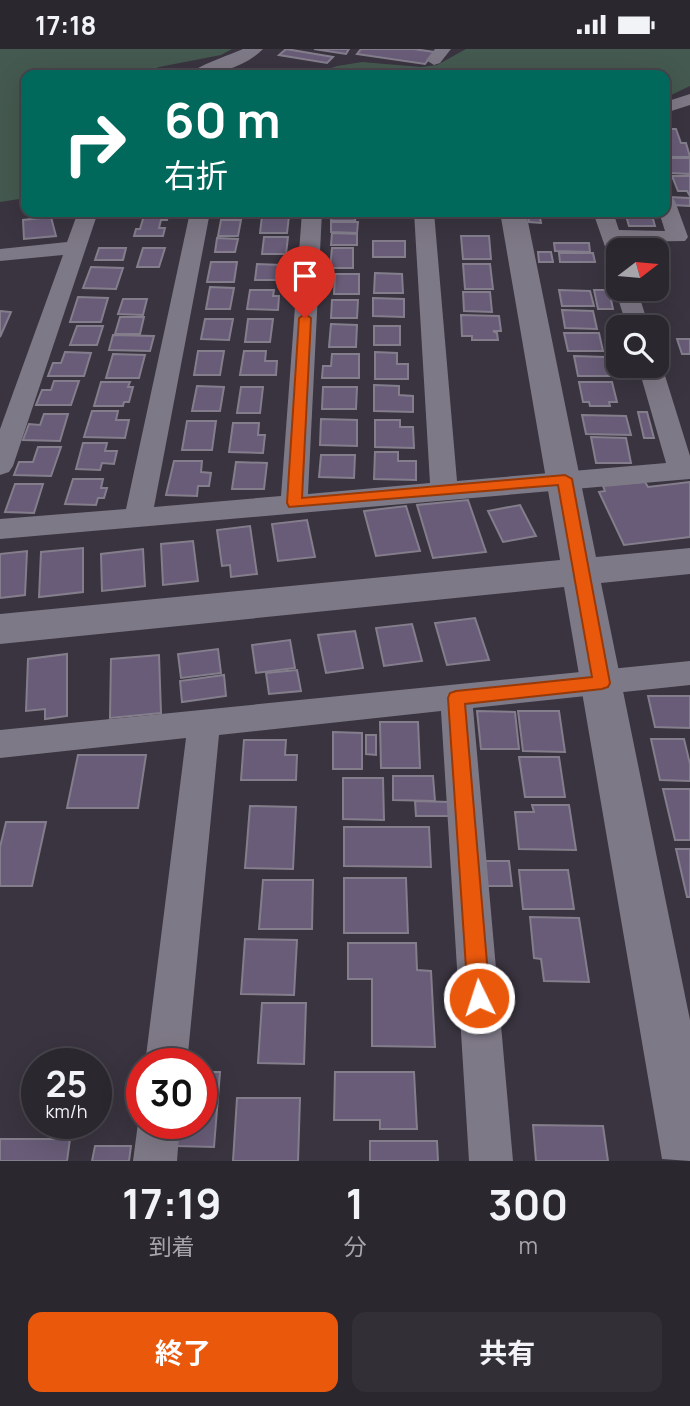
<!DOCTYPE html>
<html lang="ja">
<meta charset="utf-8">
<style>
:root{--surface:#2b272f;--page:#332f37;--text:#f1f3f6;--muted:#a6a5aa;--line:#47444b;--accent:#ea580c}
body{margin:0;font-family:Manrope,"Noto Sans JP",sans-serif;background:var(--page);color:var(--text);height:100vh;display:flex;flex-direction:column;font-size:26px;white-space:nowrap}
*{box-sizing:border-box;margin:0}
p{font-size:23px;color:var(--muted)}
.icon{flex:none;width:38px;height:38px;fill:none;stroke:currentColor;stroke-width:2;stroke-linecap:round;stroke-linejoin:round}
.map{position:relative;height:1112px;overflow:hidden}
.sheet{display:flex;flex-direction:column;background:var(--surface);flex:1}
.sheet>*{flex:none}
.guide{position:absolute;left:21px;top:21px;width:649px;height:147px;border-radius:14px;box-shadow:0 7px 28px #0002,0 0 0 2px var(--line);background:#00695c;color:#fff;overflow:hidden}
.needle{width:46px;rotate:74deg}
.controls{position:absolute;left:606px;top:189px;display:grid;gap:14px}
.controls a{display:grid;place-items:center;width:63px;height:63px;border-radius:14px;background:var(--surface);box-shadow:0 7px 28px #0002,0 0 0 2px var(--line);font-size:35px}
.speed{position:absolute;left:21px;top:999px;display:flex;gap:14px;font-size:35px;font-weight:700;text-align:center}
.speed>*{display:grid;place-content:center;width:91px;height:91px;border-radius:50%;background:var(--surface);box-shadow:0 7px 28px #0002,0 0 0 2px var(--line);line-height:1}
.speed small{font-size:18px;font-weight:400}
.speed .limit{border:10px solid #d22;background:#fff;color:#111}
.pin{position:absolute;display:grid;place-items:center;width:60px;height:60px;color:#fff;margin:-72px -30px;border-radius:50% 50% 50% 0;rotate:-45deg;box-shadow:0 0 7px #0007}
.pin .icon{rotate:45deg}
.me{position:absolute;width:77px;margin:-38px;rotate:356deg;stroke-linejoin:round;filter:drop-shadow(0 0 5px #0008)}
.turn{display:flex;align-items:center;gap:24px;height:147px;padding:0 28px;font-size:32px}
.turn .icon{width:91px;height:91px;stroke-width:2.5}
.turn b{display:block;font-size:49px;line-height:60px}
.eta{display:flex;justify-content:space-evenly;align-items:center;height:119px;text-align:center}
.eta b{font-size:42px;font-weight:700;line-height:49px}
.action{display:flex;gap:14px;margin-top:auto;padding:14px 28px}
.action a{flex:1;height:80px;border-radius:14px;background:var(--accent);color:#fff;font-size:28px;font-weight:700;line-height:80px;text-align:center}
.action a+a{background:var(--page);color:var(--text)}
.status{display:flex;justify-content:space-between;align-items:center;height:49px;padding:0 35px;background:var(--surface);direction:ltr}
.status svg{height:19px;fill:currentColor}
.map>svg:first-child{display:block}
.green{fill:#44594f}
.building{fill:#685c78;stroke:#847e8c;stroke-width:2}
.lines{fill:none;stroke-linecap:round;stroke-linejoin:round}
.street{fill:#7e7986;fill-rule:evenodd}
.secondary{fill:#7e7986;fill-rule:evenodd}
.route{fill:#ea580c;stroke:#983908;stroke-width:2}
</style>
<div class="status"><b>17:18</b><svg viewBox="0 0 49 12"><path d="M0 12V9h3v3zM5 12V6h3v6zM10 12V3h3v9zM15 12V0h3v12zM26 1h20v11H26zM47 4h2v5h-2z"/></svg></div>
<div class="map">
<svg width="690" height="1112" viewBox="0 0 690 1112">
<rect width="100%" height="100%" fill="#39343f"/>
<!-- green -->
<g class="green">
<polygon points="0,0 232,0 221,6 159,18 140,26 26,26 26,149 0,153"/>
<polygon points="466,0 690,0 690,37 665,49 665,26 312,26 337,17 362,13 421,18 437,16"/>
</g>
<!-- building -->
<g class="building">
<polygon points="286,0 333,8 327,14 279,6"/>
<polygon points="314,0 349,0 346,5"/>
<polygon points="361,0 414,0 434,3 425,15 357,5"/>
<polygon points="665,80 676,80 681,94 686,94 690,108 665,108"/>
<polygon points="665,109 690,109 690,125 669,124"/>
<polygon points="672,127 690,127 690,147 687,142 678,142"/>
<polygon points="669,148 690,149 690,157 672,156"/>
<polygon points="145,163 169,163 167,171 161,171 159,179 165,179 163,187 134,187 136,180 140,180"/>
<polygon points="332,163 356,163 355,172 331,172"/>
<polygon points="527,163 539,163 541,174 529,173"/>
<polygon points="625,163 651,163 655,177 629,177"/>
<polygon points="262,167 289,167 287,184 260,184"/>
<polygon points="51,168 56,187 24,190 23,171"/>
<polygon points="221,171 241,171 238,187 218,187"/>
<polygon points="331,173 358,173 357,184 331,183"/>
<polygon points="332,184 357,185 357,196 331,196"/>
<polygon points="461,187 489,187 491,210 463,210"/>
<polygon points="264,188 288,188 286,205 262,205"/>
<polygon points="217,189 238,190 235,203 215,203"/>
<rect x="373" y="192" width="32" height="16"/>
<polygon points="554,194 589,194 590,203 555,202"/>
<polygon points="633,194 662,194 667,208 656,208 656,201 635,201"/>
<polygon points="99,199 126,199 123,211 95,211"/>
<polygon points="143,199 165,199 159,218 137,218"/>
<polygon points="332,199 353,199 353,219 330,219"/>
<polygon points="538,203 551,203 553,213 539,213"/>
<polygon points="559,204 593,204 595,213 560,213"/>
<polygon points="211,213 237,213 234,233 207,233"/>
<polygon points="257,215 281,216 279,231 255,231"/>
<polygon points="463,215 490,215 493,240 465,240"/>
<polygon points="91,218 123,219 116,240 83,239"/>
<polygon points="375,224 402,225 403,244 374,244"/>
<polygon points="335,225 359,225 359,245 334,245"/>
<polygon points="210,238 234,239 230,260 206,260"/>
<polygon points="250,241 274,241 273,247 279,247 278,261 247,260"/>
<polygon points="559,241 590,242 594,257 562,257"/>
<polygon points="594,241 609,241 613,260 598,260"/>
<polygon points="463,243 490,243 492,263 464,262"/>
<polygon points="78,248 108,249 101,273 70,273"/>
<polygon points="373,249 404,250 404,268 373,267"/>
<polygon points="123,250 147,250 143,266 118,265"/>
<polygon points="332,251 358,251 357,269 331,269"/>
<polygon points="562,261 593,262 597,280 565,279"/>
<polygon points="0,262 11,263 0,288"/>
<polygon points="461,266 499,267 501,282 493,282 497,284 498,291 472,291 472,287 462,287"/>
<polygon points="120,268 144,268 140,285 115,285"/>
<polygon points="205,270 233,270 229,291 201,290"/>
<polygon points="248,270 273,270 270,293 245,293"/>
<polygon points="331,275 357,276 356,298 329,298"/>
<polygon points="77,277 103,277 97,296 70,296"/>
<rect x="374" y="277" width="26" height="19"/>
<polygon points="564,284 599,284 603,302 568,302"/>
<polygon points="606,285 618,285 618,300 610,300"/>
<polygon points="113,286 154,287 150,302 109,301"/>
<polygon points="677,290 690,290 690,305 682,305"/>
<polygon points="198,302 224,302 220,326 194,326"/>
<polygon points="244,302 266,302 265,312 277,312 276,326 240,326"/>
<polygon points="65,303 91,304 84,327 48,327 53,314 61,314"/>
<polygon points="375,303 397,304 397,315 408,315 408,330 375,330"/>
<polygon points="113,305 145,306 139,329 106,329"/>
<polygon points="332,305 359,305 359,329 322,329 323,317 331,317"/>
<polygon points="574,307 606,308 610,327 578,327"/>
<polygon points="611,308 618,308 618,317 629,317 632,327 615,327"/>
<polygon points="54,332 79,332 71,356 36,356 42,341 51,341"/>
<polygon points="101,333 130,333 128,338 133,338 129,353 124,353 123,357 94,357"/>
<polygon points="579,333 612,333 617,353 609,353 610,357 590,357 589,353 583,353"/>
<polygon points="374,336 399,337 399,346 413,347 413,363 374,362"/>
<polygon points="197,337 224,338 220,362 192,362"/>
<polygon points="241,338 263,338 260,364 237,364"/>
<polygon points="323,338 357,338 356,360 322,360"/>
<polygon points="92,362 118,362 116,371 129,371 125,389 84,388"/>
<polygon points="638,363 647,363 654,389 644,389"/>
<polygon points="44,365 68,365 60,392 23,391 29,375 40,376"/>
<polygon points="582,366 626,367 631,386 586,385"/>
<polygon points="321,370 357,371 357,397 320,396"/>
<polygon points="375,371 400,371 400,378 413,378 414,399 375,398"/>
<polygon points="187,372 216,372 212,401 182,401"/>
<polygon points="233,374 259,374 258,386 265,386 263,404 229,403"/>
<polygon points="591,388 626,389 631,414 596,414"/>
<polygon points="83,394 107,394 105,402 117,402 114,415 102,414 100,421 76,420"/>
<polygon points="38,398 61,398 51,427 14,426 19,413 33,413"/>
<polygon points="375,403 398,403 398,412 416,412 416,431 374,430"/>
<polygon points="321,406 355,406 354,429 319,428"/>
<polygon points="174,412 202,412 201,423 211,424 209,437 198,437 197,447 166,446"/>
<polygon points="236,413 267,414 264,440 232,440"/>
<polygon points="73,430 103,430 101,439 107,439 104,449 98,449 96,456 65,455"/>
<polygon points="645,433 648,438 690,433 690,488 624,496 599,443 605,442 603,437"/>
<polygon points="15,435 43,435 34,464 5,463"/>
<polygon points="468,451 486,503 433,509 417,456"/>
<polygon points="520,456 536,487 503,493 488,462"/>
<polygon points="406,457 420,502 376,507 364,462"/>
<polygon points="307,471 315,508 278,512 272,475"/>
<polygon points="250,477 257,525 231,528 230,516 222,517 217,481"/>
<polygon points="193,492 198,532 163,536 161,495"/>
<polygon points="83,499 83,543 39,548 41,503"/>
<polygon points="143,500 145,537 102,542 101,505"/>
<polygon points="27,502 25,546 0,549 0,505"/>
<polygon points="475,569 489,611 447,616 435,574"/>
<polygon points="412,575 422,612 384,617 376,579"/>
<polygon points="355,582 363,619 326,624 318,586"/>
<polygon points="290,591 295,619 256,624 252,596"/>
<polygon points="218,600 221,624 181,629 178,605"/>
<polygon points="67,605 67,667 45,670 45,660 26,662 28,610"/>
<polygon points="159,606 161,664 110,669 111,610"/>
<polygon points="297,621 301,642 269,645 266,624"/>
<polygon points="224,626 226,647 182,653 180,632"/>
<polygon points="648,647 690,647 690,679 655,678"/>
<polygon points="477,662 515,663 519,700 481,700"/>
<polygon points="518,662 559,662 565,703 523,702"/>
<polygon points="380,673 418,673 420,719 381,719"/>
<polygon points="333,683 362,684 362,720 333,720"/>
<polygon points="366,686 376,686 376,706 366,705"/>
<polygon points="651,690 684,690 690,715 690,732 660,731"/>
<polygon points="244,691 286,691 285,706 297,706 296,731 241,731"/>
<polygon points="78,706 146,706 138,759 67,759"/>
<polygon points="519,708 559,708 565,748 525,748"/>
<polygon points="393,727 433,727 435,752 393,751"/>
<polygon points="343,729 383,729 384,771 343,770"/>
<polygon points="663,740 690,740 690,791 675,791"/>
<polygon points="415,752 449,753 450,767 416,767"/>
<polygon points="532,756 569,756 576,801 519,800 515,763 534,763"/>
<polygon points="250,757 296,758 293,820 245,819"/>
<polygon points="6,773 46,773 32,837 0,837 0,798"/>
<polygon points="344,778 429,778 431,818 344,817"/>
<polygon points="676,800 690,800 690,848 687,848"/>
<polygon points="482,812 509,812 512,837 484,837"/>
<polygon points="519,821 568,821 574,860 523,860"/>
<polygon points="344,829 406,829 408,884 344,884"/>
<polygon points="263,831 313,831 312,880 259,880"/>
<polygon points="530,868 579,869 589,933 544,932 541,910 534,909"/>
<polygon points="245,890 297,891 294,946 241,945"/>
<polygon points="348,894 416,894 417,921 431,922 435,998 372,997 372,930 348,930"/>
<polygon points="262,954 306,954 304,1015 258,1014"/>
<polygon points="201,1023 220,1023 214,1098 176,1097 178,1074 201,1074"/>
<polygon points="335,1023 414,1023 417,1080 380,1080 380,1071 334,1071"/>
<polygon points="237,1049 300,1049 298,1112 233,1112"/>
<polygon points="533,1076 603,1077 608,1112 536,1112"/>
<polygon points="0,1090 70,1090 67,1112 0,1112"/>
<polygon points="370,1092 437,1092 438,1112 370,1112"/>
<polygon points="95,1097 131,1097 129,1112 92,1112"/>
</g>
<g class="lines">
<!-- street -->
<g class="street">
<path d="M243 0H263C245 19 212 27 187 26 195 18 229 6 243 0Z"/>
<polygon points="435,0 451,0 440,14 434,16 426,11"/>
<polygon points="690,45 690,56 665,64 665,53"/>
<polygon points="665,146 672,148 675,152 688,188 685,192 623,193 625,201 618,201 618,217 611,215 593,163 613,163 619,181 665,182 659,163 665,163"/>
<polygon points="78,163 98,163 13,417 9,423 0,426 0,380 63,206 0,212 0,200 67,193"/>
<polygon points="190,163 210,163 154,458 281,447 302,163 322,163 308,445 430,434 414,163 434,163 457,432 666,414 638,317 656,317 656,311 662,317 690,407 690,430 0,490 0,470 126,460"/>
<polygon points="618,236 618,240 637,240 649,278 627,278 615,240"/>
<polygon points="690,612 690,636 473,659 513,1112 469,1112 441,662 219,686 187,1015 145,1015 186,689 0,709 0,681"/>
<polygon points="142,1064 142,1074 180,1074 177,1112 133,1112 138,1074"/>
</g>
<!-- secondary -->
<polygon class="secondary" points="500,163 526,163 596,508 690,499 690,525 601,534 690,971 690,1112 662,1110 564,538 0,595 0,565 560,511"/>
</g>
<!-- route -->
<polygon class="route" points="305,265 311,269 302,449 565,426 572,430 610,634 608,638 602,640 465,655 490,949 486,956 479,959 472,956 468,949 448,649 450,644 456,642 592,628 558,436 289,458 287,454 299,269"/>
</svg>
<div class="controls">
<a><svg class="needle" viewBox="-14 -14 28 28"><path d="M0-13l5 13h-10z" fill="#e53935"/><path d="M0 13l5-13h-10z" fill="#a6a5aa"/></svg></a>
<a><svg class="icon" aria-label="search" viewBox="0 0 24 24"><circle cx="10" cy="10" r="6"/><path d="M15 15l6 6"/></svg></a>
</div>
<div class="speed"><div>25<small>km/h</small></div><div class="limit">30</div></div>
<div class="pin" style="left:305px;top:269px;background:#d93025"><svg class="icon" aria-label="arrive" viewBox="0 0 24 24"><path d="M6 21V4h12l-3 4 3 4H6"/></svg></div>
<svg class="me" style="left:479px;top:949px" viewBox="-20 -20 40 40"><circle r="17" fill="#ea580c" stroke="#fff" stroke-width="3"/><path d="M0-11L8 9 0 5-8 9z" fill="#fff"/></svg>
<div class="guide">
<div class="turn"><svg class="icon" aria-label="right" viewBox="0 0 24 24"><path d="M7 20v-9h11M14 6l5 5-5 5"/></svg><div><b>60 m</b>右折</div></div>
</div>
</div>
<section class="sheet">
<div class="eta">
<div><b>17:19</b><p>到着</p></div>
<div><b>1</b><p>分</p></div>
<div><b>300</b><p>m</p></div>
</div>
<div class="action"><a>終了</a><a>共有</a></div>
</section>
